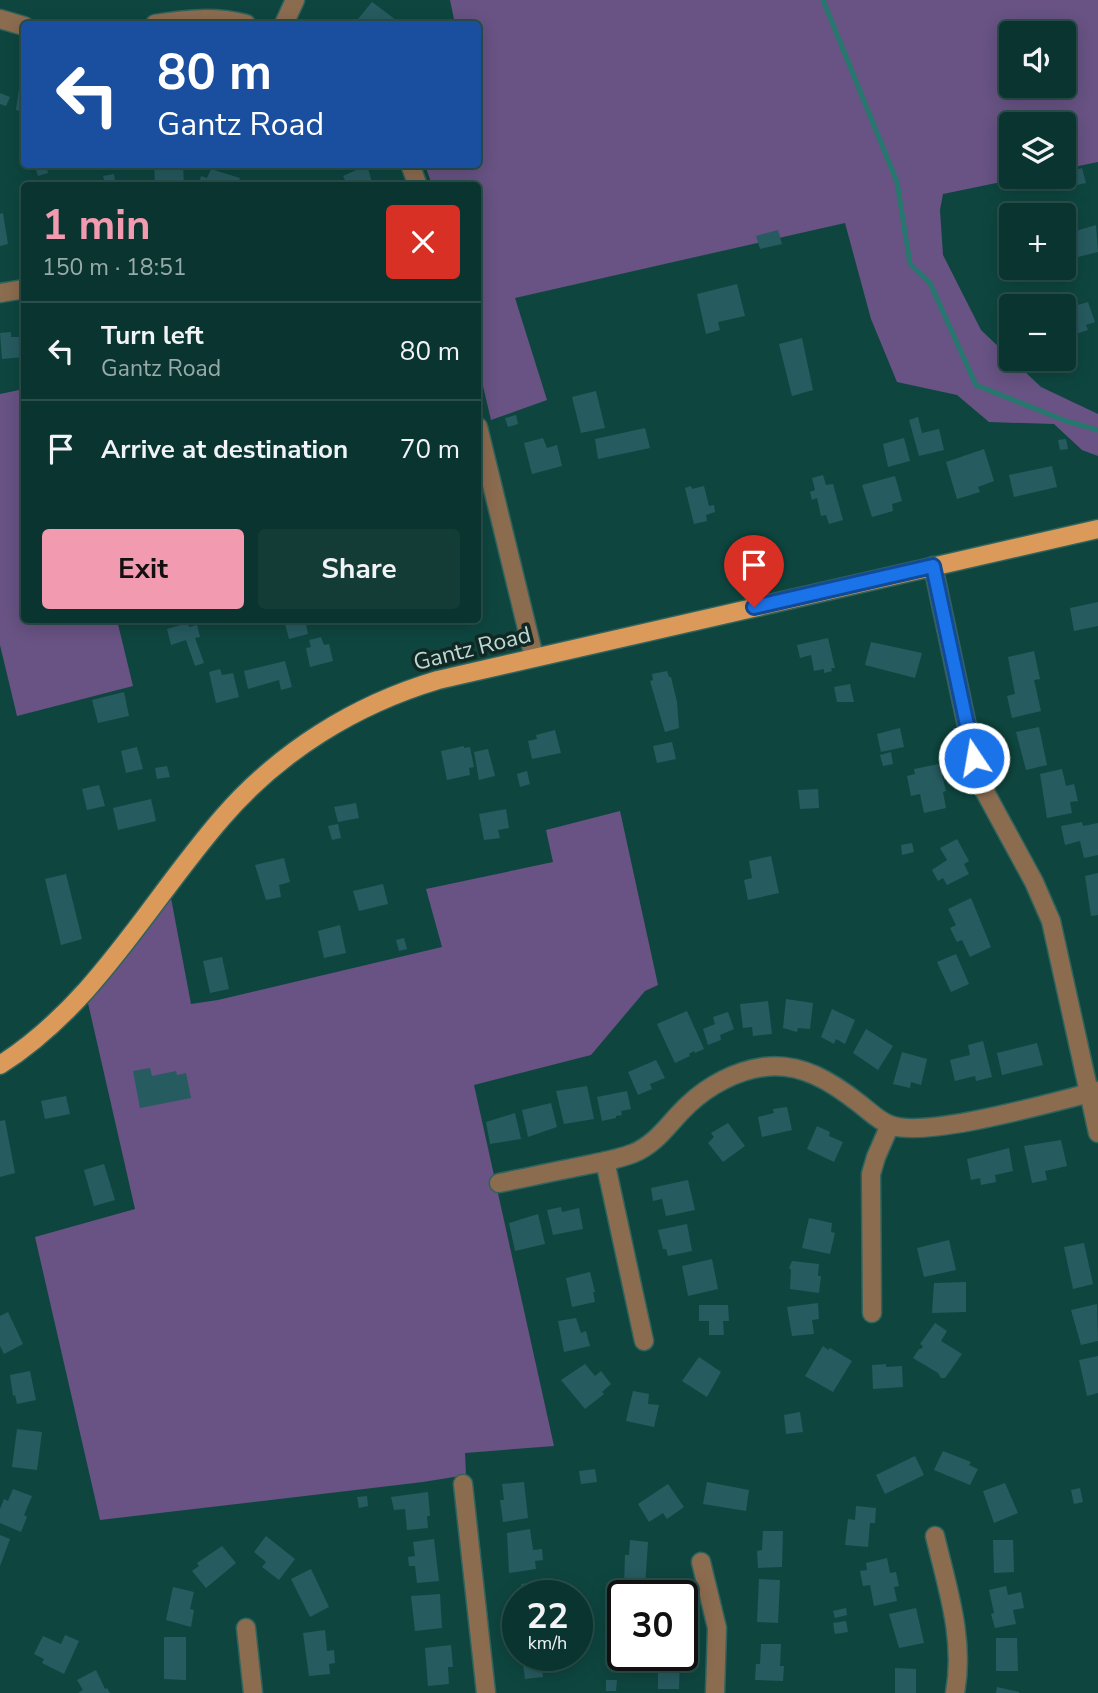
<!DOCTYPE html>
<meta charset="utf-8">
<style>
:root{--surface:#0a342f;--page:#133c37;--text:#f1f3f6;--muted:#9aa;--line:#2a4f4b;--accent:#f29ab0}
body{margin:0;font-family:"Nunito Sans",sans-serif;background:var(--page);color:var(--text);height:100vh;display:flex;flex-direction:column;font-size:26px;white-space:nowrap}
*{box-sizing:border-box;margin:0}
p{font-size:23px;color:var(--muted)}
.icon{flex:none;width:38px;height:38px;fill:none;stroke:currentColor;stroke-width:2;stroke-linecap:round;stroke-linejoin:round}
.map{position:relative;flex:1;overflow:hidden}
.panel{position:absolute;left:21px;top:182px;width:460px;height:441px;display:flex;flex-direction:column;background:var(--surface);border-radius:7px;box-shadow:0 4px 18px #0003,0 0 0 2px var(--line)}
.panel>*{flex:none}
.top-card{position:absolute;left:21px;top:21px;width:460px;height:147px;border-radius:7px;box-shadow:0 4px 18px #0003,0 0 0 2px var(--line);background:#1a4fa0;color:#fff;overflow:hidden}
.tools{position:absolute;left:999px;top:21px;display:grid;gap:14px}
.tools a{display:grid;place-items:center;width:77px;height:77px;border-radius:7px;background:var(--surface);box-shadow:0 4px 18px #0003,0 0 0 2px var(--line);font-size:35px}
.speed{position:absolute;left:502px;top:1580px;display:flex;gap:14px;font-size:35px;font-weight:700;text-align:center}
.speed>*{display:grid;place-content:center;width:91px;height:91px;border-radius:50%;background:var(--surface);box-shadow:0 4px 18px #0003,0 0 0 2px var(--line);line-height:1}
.speed small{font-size:18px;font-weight:400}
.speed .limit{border:4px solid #111;border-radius:10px;background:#fff;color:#111}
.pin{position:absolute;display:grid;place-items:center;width:60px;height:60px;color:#fff;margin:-72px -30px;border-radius:50% 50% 50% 0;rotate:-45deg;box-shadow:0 0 7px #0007}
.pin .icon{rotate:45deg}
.me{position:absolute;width:77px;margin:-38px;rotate:348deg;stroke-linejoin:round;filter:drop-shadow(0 0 5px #0008)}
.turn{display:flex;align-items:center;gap:24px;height:147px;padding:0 21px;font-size:32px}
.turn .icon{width:91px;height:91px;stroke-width:2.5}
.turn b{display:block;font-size:49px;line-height:60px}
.round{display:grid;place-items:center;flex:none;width:74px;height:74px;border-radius:7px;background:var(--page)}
.summary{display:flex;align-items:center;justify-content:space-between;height:119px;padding:0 21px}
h1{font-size:42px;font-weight:700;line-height:52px;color:var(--accent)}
.action{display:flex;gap:14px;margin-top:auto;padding:14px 21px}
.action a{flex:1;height:80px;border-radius:7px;background:var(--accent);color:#111;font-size:28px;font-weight:700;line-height:80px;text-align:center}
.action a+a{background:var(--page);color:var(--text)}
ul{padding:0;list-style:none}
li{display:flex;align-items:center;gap:21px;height:98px;padding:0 21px;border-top:2px solid var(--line)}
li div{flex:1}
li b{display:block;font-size:26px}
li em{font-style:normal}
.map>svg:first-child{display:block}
.green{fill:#685384;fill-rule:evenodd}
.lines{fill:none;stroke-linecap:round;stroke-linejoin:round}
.stream{stroke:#26776d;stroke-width:5}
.building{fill:#265b60}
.minor-casing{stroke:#31635d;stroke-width:21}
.major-casing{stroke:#31635d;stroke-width:21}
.minor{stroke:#8c6c4f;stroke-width:18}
.major{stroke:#db995a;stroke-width:18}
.route-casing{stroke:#114b97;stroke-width:18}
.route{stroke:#1a73e8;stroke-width:12}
.labels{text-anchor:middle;stroke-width:7;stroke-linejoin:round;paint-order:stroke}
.street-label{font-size:23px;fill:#bed8d3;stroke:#122824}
</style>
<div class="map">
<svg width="1098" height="1693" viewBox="0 0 1098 1693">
<rect width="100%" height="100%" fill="#0e463f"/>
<!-- green -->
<g class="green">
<path d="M450 0H1098V162L1064 169V124H1012V177H1025L943 194 940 210 943 255 981 330 1041 387 1098 414V456L1082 450 1054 424 989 422 957 395 897 382 871 319 845 223 515 298 547 400 491 420 478 365V186L432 185 425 165 478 164V24H455ZM1012 33H1064V86H1012Z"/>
<polygon points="24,389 24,620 117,620 133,686 17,716 0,645 0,394"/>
<polygon points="620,811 658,985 645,991 591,1055 474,1085 554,1446 465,1453 466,1475 423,1482 100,1520 35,1237 135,1209 88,1003 171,898 191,1004 218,1000 442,947 426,889 553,862 546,830"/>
</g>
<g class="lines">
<!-- stream -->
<polyline class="stream" points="823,0 897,182 910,264 930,283 976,385 1066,421 1098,430"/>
</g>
<!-- building -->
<g class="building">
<polygon points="372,2 396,20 392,24 354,24"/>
<polygon points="22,69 24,69 24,112 16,110"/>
<polygon points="0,93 10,97 6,106 0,104"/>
<polygon points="46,164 48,173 38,176 35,167"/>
<polygon points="154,164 183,164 184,186 155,183"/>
<polygon points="367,165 373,186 348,186 343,176"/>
<polygon points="1082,168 1086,183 1077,185 1074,177 1068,179 1066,173"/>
<polygon points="211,169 240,178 237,186 198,186 201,176 207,178"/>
<polygon points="114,174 116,186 106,186 103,176"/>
<polygon points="3,213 8,244 0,246 0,214"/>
<polygon points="1096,225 1098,252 1078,257 1072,232"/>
<polygon points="778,230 782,244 760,249 756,236"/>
<polygon points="737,284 745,316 718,322 720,330 706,334 697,294"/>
<polygon points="1088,302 1095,322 1086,325 1088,330 1076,334 1074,329 1064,332 1064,309"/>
<polygon points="11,332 11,337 24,337 24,357 2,359 0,333"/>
<polygon points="802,338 813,390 792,396 779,344"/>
<polygon points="596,391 605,428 581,433 572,397"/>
<polygon points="516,415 518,424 508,427 505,418"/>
<polygon points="918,417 922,433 939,429 944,450 919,456 909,420"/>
<polygon points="645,428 650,448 598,459 595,439"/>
<polygon points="543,438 547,448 557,445 562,466 532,474 524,443"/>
<polygon points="904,438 910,461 888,467 883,444"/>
<polygon points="1066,439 1068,449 1060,450 1058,440"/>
<polygon points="984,449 994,481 978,487 980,492 957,499 946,462"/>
<polygon points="1052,466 1057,487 1014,497 1009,475"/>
<polygon points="823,475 826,485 833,484 843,520 829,524 826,515 821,516 817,498 812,500 810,492 815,490 812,478"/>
<polygon points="895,476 902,501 892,504 893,511 872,517 862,485"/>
<polygon points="691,486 692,489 704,486 709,506 714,505 715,512 706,515 707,521 694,524 685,488"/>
<polygon points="1098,602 1098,626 1074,631 1070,608"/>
<polygon points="284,620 305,620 308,634 289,639"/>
<polygon points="188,623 189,627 197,625 200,637 195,638 204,663 195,666 186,640 171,645 167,629"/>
<polygon points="321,637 324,645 329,644 333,661 310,667 306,648 311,647 309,640"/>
<polygon points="828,638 835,668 831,668 832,671 824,673 824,669 814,671 811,655 800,658 797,645"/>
<polygon points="871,642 922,653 915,678 865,665"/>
<polygon points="1034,651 1040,679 1034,680 1041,711 1012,718 1007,696 1015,694 1008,657"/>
<polygon points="285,661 292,687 281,690 279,680 248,689 244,671"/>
<polygon points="220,669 222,675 233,673 239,697 216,703 209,672"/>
<polygon points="667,671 669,677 671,677 677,702 679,728 665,732 650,681 653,680 652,674"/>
<polygon points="850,684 854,702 837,702 834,687"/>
<polygon points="124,692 129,716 98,723 92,700"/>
<polygon points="1039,727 1047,765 1026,770 1016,732"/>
<polygon points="900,728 904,747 881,752 877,734"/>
<polygon points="555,730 561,753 532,759 528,741 537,739 536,735"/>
<polygon points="672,742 676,759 657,763 653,746"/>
<polygon points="464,746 464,748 470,747 474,767 469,768 470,775 447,780 441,751"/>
<polygon points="137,747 143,769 126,773 121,751"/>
<polygon points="488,749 495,776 479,780 474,752"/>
<polygon points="891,752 893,764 883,766 880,755"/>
<polygon points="939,764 946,791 943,792 946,808 924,813 920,794 911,796 907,776 915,774 914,769"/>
<polygon points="167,766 170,777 157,779 155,768"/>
<polygon points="1062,769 1066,786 1074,784 1078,801 1070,802 1072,813 1047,818 1040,774"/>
<polygon points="527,771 530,784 520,787 517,774"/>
<polygon points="99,785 105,806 87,810 82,789"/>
<polygon points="818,789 819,808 800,809 798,790"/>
<polygon points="151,799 156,821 118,830 113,808"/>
<polygon points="356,803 359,818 338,822 334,807"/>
<polygon points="506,809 509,828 498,830 500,838 484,840 479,814"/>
<polygon points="1082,822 1083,826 1098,823 1098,855 1084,858 1080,841 1065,845 1061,826"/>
<polygon points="338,824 341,838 332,840 328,826"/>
<polygon points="957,839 969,861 964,864 969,874 947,885 943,878 938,881 932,870 947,860 940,848"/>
<polygon points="912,843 914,852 902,855 901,845"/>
<polygon points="771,856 779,893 748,900 744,880 752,878 749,861"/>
<polygon points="284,858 290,882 279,885 281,897 266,900 255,865"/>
<polygon points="1098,873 1098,915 1091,916 1085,876"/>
<polygon points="66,874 82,939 61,945 45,879"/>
<polygon points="383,884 388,904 359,911 353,891"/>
<polygon points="971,898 991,947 970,957 962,940 957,942 950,928 956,925 948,909"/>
<polygon points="340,925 346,953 324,958 318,931"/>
<polygon points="404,938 407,949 399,951 396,940"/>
<polygon points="956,954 969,984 951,992 937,962"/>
<polygon points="222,957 229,989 210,993 203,961"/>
<polygon points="786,999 813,1003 810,1029 798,1028 797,1032 783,1028"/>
<polygon points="768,1001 772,1034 753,1036 752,1027 743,1028 740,1004"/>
<polygon points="832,1009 855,1020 845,1044 836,1039 834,1044 821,1037"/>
<polygon points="687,1011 704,1049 695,1053 694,1051 689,1054 690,1056 675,1063 657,1024"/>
<polygon points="728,1012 734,1029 720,1035 721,1040 708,1045 703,1029 715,1024 713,1017"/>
<polygon points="866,1029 893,1046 878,1070 853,1053"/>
<polygon points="983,1041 992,1077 976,1081 975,1076 955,1081 950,1060 970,1055 968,1045"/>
<polygon points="1037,1043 1043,1065 1002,1075 997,1053"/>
<polygon points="902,1052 927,1059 921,1085 911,1082 910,1088 893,1084"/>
<polygon points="656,1060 665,1078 650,1084 652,1089 638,1095 628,1072"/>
<polygon points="150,1068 152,1076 176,1071 177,1075 186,1073 191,1098 140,1108 133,1071"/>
<polygon points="587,1086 594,1119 564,1124 556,1091"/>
<polygon points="627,1091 631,1109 621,1111 622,1115 616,1116 616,1118 602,1121 597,1097"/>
<polygon points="66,1096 70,1114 45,1119 41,1101"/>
<polygon points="551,1103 557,1127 528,1137 522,1110"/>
<polygon points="787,1107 792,1130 762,1137 758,1117 774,1113 773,1109"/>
<polygon points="515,1113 521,1139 490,1144 486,1122"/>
<polygon points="5,1120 15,1173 0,1177 0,1121"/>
<polygon points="728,1123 745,1146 723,1162 708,1143 714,1137 711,1133"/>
<polygon points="817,1126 830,1132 829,1136 843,1142 834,1162 807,1149"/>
<polygon points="1061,1140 1067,1166 1045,1171 1047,1180 1032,1183 1024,1146"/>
<polygon points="1009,1148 1013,1171 995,1175 996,1182 981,1185 980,1178 971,1180 967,1159"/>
<polygon points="104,1164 115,1200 94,1206 84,1170"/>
<polygon points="688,1180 695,1210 666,1216 662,1199 653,1201 651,1188"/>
<polygon points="561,1207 562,1212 579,1208 583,1229 553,1235 547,1210"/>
<polygon points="538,1214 545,1244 515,1251 509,1223"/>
<polygon points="809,1218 832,1223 831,1232 835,1233 830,1254 802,1248"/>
<polygon points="687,1224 692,1251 668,1256 666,1249 663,1249 658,1230"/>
<polygon points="949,1240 956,1270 924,1277 917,1248"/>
<polygon points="1084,1243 1093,1284 1073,1289 1064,1247"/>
<polygon points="712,1259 718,1289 688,1296 682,1266"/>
<polygon points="792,1261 819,1264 818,1276 821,1276 819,1293 790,1289 791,1270 789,1268"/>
<polygon points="590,1272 595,1292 593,1292 595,1302 572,1307 566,1278"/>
<polygon points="966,1282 966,1312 932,1313 934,1283"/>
<polygon points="818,1303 819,1319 812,1320 814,1334 792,1336 787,1307"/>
<polygon points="1097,1304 1098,1341 1081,1345 1071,1310"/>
<polygon points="699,1305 728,1305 729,1321 723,1321 724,1335 709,1335 709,1321 699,1321"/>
<polygon points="8,1312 23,1344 4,1354 0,1346 0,1316"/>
<polygon points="576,1318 581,1333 586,1331 590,1346 564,1352 558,1321"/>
<polygon points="935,1323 947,1331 941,1341 962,1354 945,1378 941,1378 938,1373 913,1358 919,1349 921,1349 923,1346 920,1344"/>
<polygon points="823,1346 828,1350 830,1348 852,1361 833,1392 805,1376"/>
<polygon points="1098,1356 1098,1393 1087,1396 1079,1360"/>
<polygon points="699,1357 721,1372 707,1397 682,1381"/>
<polygon points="585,1364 595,1376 601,1371 611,1384 602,1392 604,1394 585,1409 561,1380"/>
<polygon points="886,1364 886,1367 902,1366 903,1387 873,1389 872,1365"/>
<polygon points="30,1371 36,1400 17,1404 15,1395 13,1396 10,1375"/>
<polygon points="633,1391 649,1394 648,1404 659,1405 654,1427 626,1421"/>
<polygon points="800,1412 803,1432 786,1434 784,1415"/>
<polygon points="17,1429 42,1432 37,1470 12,1467"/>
<polygon points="943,1451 971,1462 969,1465 978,1469 970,1485 934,1470"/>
<polygon points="915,1456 924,1475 885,1494 876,1475"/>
<polygon points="595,1469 597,1482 581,1484 579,1471"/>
<polygon points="524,1482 528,1518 503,1522 500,1500 504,1500 502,1484"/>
<polygon points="707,1482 749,1490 746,1511 703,1504"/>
<polygon points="1005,1483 1018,1513 994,1523 983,1491"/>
<polygon points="668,1484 684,1507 667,1519 663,1513 649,1522 638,1504"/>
<polygon points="1080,1488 1083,1502 1074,1504 1071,1490"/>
<polygon points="13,1489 32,1496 24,1515 27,1517 21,1532 0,1523 0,1509 4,1499 8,1501"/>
<polygon points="428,1492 430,1516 427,1516 428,1528 407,1530 405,1509 394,1510 391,1497"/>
<polygon points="367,1496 368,1506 359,1508 357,1497"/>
<polygon points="856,1506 876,1508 875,1523 870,1523 868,1547 845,1545 848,1519 855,1520"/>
<polygon points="530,1529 533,1550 542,1549 543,1560 535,1561 536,1569 509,1573 507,1533"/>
<polygon points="763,1531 783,1531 782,1567 758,1568 757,1551 762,1550"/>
<polygon points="0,1535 10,1539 0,1566"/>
<polygon points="266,1536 295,1559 279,1580 262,1567 266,1562 254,1552"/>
<polygon points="434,1539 439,1581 417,1583 415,1566 409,1566 408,1557 415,1556 413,1542"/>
<polygon points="630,1540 648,1542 645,1587 624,1585 625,1555 629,1555"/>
<polygon points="993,1540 1013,1540 1014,1572 994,1573"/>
<polygon points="222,1546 236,1563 206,1588 192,1571 199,1566 197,1563"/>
<polygon points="887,1558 890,1573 896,1572 899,1586 894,1587 897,1601 874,1606 870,1585 863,1586 860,1571 867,1570 866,1563"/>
<polygon points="311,1569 329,1607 310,1617 291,1579"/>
<polygon points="759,1579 780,1580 778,1623 757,1622"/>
<polygon points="538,1582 540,1596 523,1596 521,1584"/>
<polygon points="1006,1586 1008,1595 1021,1592 1024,1608 1013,1610 1016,1624 995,1628 991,1614 994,1613 989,1590"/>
<polygon points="173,1587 194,1592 190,1609 194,1610 191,1627 166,1620"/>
<polygon points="440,1594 442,1628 415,1631 411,1596"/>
<polygon points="846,1608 847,1615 835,1618 833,1611"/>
<polygon points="916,1608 924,1643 899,1648 889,1614"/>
<polygon points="846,1621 848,1632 835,1634 833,1623"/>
<polygon points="325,1630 327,1651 334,1650 335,1663 329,1664 330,1674 309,1676 303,1633"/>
<polygon points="65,1635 79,1641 64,1674 42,1663 44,1659 34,1654 43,1636 61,1644"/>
<polygon points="164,1637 186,1637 186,1680 164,1679"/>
<polygon points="996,1638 1017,1638 1018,1671 996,1671"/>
<polygon points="761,1644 781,1644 780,1666 784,1666 783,1681 755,1680 756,1664 760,1664"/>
<polygon points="451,1645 453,1667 448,1667 449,1684 428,1686 425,1648"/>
<polygon points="522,1656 543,1656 544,1662 541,1662 543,1677 525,1679"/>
<polygon points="658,1656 680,1656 679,1689 658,1689"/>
<polygon points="895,1668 916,1669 916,1693 895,1693"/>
<polygon points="96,1670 105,1689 107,1688 110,1693 78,1693 83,1690 77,1680"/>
<polygon points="606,1680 617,1680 616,1691 606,1691"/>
<polygon points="997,1687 1019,1692 1019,1693 996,1693"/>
</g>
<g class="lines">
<defs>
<g id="minor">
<polyline points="0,19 24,26"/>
<path d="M155 24C185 19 216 16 246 24"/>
<polyline points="284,24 295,0"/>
<polyline points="410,164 418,186"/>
<polyline points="0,293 24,289"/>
<polyline points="478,427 534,657"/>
<polyline points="933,566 974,759 984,790 1034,882 1051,921 1098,1133"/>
<polyline points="605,1161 644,1341"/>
<path d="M499 1183C525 1178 551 1172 577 1167 596 1163 616 1160 634 1153 658 1143 670 1121 689 1104 709 1085 736 1071 764 1067 801 1062 832 1082 860 1104 869 1111 879 1121 890 1125 926 1139 1056 1101 1098 1091"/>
<polyline points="872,1313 871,1174 876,1157 890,1125"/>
<polyline points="463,1484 486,1693"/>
<path d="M935 1536C947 1587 965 1639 955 1693"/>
<polyline points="701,1562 717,1628 715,1693"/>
<polyline points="246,1628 253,1693"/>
</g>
<path id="major" d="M0 1065C96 1004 149 902 222 818 279 752 354 705 438 680L1098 529"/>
</defs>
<!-- minor casing -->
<use href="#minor" class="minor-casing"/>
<!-- major casing -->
<use href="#major" class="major-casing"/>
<!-- minor -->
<use href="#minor" class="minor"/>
<!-- major -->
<use href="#major" class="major"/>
</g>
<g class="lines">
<defs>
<polyline id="route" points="754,607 933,566 974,758"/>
</defs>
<!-- route casing -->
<use href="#route" class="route-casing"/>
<!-- route -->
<use href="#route" class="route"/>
</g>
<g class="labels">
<!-- street labels -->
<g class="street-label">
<text transform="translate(472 648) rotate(-14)" y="8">Gantz Road</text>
</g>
</g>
</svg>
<div class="tools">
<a><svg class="icon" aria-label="sound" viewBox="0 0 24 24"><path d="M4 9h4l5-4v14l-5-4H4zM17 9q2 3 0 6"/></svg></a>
<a><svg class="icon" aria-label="layers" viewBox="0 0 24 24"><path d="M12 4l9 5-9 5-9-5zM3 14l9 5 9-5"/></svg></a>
<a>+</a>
<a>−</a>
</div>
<div class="speed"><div>22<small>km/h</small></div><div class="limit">30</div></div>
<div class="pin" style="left:754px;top:607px;background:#d93025"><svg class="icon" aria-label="arrive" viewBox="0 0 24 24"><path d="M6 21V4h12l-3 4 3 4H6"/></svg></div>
<svg class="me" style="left:974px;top:758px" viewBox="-20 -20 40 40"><circle r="17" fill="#1a73e8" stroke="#fff" stroke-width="3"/><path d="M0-11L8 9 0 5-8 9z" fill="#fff"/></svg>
<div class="top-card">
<div class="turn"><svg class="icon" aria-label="left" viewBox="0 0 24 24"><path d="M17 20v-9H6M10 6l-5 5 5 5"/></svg><div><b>80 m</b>Gantz Road</div></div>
</div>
<section class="panel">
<div class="summary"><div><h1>1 min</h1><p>150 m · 18:51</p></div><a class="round" style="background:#d93025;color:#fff"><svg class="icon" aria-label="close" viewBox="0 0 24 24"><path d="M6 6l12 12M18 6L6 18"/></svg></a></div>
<ul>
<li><svg class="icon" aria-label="left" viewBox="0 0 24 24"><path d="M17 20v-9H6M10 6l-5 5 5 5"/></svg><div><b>Turn left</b><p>Gantz Road</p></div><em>80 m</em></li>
<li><svg class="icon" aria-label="arrive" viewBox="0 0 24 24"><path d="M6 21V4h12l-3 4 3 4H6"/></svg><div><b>Arrive at destination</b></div><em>70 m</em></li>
</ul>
<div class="action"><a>Exit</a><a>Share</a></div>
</section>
</div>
